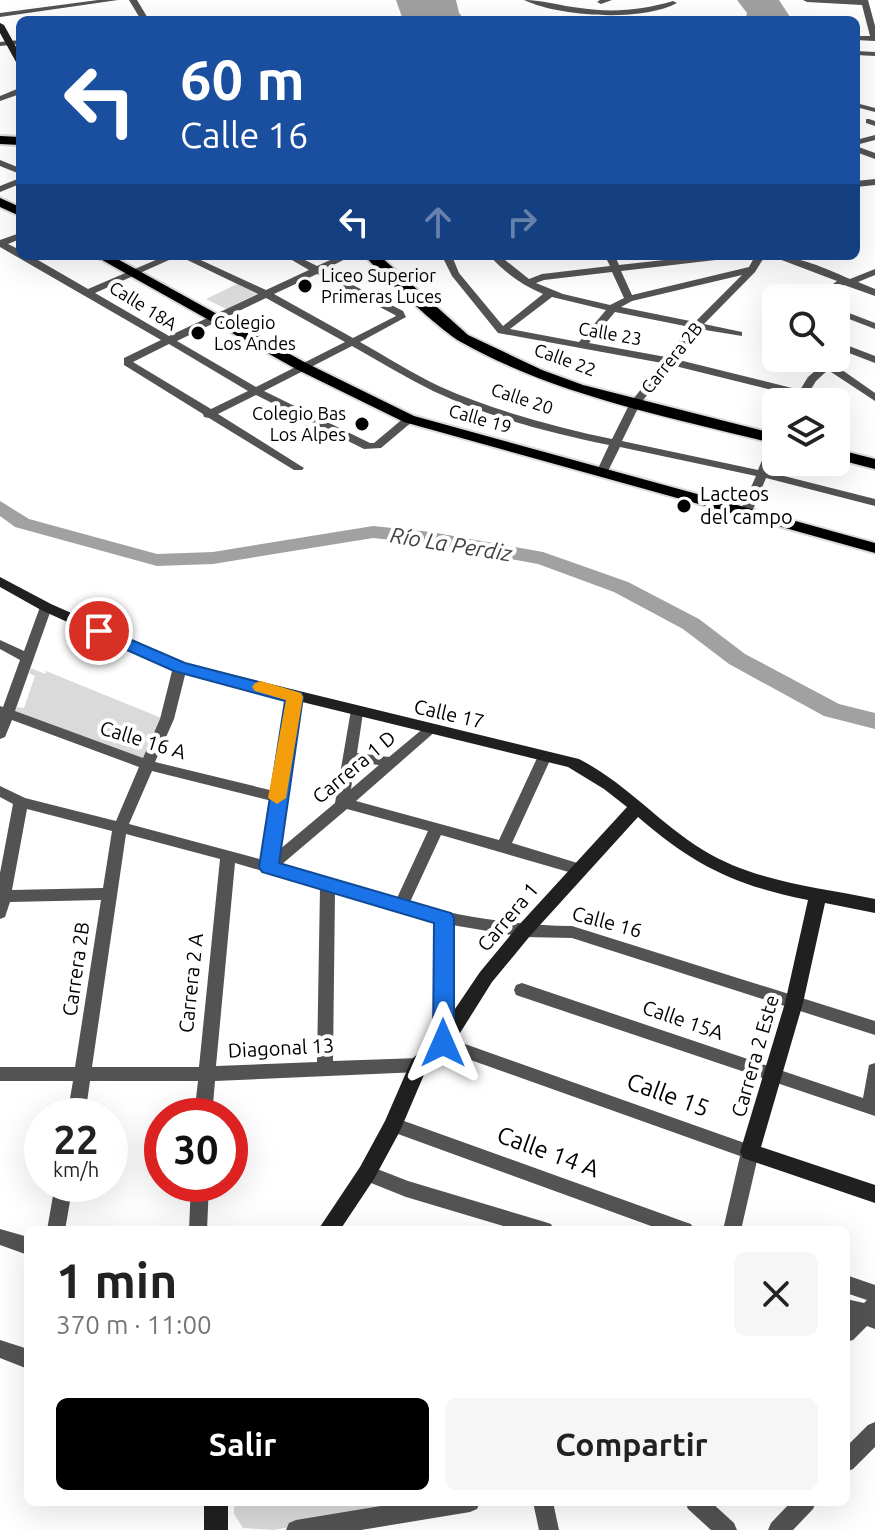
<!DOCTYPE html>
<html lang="es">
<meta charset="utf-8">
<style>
:root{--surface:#fff;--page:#f6f6f6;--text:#222;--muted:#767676;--accent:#000}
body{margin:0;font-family:Ubuntu,sans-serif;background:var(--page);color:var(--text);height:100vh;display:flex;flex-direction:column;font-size:30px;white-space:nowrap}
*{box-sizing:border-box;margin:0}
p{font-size:26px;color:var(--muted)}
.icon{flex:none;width:44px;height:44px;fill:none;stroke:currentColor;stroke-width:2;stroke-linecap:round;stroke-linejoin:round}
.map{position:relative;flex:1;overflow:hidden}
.panel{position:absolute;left:24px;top:1226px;width:826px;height:280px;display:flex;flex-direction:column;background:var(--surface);border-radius:12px;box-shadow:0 8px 32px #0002}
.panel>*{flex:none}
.top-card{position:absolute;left:16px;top:16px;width:844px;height:244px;border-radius:12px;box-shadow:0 8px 32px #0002;background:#1a4fa0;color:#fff;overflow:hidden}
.fabs{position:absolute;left:762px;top:284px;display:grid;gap:16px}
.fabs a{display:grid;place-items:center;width:88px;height:88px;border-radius:12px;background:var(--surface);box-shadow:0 8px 32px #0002;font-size:40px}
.speed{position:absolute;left:24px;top:1098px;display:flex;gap:16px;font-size:40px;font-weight:700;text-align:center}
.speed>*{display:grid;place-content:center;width:104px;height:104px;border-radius:50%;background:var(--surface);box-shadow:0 8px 32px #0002;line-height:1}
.speed small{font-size:20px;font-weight:400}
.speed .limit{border:12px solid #d22;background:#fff;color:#111}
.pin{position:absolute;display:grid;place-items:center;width:68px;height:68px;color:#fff;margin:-34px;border:4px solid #fff;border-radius:50%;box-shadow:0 2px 8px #0007}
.me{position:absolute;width:88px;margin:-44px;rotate:0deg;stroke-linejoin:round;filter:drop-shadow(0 0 6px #0008)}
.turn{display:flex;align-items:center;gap:28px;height:168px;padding:0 32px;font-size:36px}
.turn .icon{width:104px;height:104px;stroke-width:2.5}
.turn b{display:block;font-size:56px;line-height:68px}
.lanes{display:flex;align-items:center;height:76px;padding:0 32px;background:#0003;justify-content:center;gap:40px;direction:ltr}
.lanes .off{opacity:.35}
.round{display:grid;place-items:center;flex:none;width:84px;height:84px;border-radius:12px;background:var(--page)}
.overview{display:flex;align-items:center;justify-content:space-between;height:136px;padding:0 32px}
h1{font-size:48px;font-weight:700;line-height:60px}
.cta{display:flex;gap:16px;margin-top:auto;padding:16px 32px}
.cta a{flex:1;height:92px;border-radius:12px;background:var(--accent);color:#fff;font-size:32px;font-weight:700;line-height:92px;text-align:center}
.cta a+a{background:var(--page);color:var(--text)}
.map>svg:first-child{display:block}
.green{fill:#dadada}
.water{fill:#a1a1a1}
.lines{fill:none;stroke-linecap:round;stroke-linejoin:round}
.river{fill:#a1a1a1;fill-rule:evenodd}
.primary-casing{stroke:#dbdbdb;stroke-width:4}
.street{fill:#535353;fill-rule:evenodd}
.secondary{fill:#202020;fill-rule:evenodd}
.primary{fill:#000;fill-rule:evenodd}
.route{fill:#1a73e8;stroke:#114b97;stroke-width:2}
.slow{fill:#f59e0b}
.poi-dot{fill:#000;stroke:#fff;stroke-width:3}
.labels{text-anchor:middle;stroke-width:8;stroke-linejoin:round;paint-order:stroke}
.far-poi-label{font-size:18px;fill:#000;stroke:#fff;text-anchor:start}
.far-street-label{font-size:18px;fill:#000;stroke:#fff}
.poi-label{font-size:20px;fill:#000;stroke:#fff;text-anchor:start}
.street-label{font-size:20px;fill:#000;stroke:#fff}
.water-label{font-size:22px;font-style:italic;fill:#424242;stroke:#fff}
.near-street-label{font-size:24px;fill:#000;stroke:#fff}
</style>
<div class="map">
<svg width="875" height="1530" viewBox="0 0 875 1530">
<rect width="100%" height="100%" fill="#fff"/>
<!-- green -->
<g class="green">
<polygon points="237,284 257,294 226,309 206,299"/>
<polygon points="31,668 45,674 46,671 164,719 145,760 15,712 17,707 24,708 35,676 29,673"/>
<polygon points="234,1502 425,1502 274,1530 243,1528 234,1514"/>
</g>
<!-- water -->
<g class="water">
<polygon points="396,0 456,0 459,13 465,20 403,20"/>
<polygon points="737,0 779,0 792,20 745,20 747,13"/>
</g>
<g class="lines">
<!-- river -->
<polygon class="river" points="0,501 29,519 157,554 213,552 373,526 431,532 543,552 628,582 699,619 745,654 839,704 875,713 875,729 824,716 729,664 683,629 614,592 538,564 431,544 373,538 213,564 157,566 15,527 0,516"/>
<defs>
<g id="primary">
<polygon points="0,136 20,137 20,145 0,144"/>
<polygon points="0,198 20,207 20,216 0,207"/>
<polygon points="95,256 112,256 306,363 414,416 875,543 875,553 404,422 296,369"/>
<path d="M365 256H380L468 335 542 370 583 385 776 434V444C670 417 557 396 461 342 441 331 381 275 365 256Z"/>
<polygon points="836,449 875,459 875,469 836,459"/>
</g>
</defs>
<!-- primary casing -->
<use href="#primary" class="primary-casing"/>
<!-- street -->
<g class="street">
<polygon points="98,0 118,0 0,17 0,13"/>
<polygon points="129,0 137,0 149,20 141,20"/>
<path d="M524 0C543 0 561 6 580 8 613 13 642 10 673 1L677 3C642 22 560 17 524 0Z"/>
<polygon points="600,0 612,0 601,4 597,2"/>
<polygon points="803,0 868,0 875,26 875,41 856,40 856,36 870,36 862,5 807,2"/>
<polygon points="20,40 20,44 0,46 0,42"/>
<polygon points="856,51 875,52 875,56 856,55"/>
<polygon points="17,89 20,89 20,94 0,101 0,96"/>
<polygon points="856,103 875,108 875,112 856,107"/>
<polygon points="869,119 875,121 875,126 866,123 866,119"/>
<polygon points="875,135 875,140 856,145 856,140"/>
<polygon points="856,146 875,153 875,159 856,152"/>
<polygon points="0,160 20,168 20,174 0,166"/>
<polygon points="20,178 20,184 0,192 0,186"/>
<polygon points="875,179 875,185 856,187 856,181"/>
<path d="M20 233V239L8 244 20 250V256H31L88 289 165 256H178L95 293 169 336 258 294 179 256H192L266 290 309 270 285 256H297L317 266 339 256H351L324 270 403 311 406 317 360 342C387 357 413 374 441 387 495 411 555 427 612 439L630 403 662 363 498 333 452 276 442 256H452L459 273 503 326 543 294C522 285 505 273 490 256H500L529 279 542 274 610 266 605 256H615L619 265 700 256H729L724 259 621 271 632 295 749 267 755 256H765L755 272 704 324 742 332V336L699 329 675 359 800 390 808 377 822 365 813 358H825L875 393V401L828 370 816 381 803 402H793L796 396 671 365 640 404 622 441 758 470 770 441 776 438V454L768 472 875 499V506L766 478 752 512 746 516 740 512 756 476 620 447 606 475H598L596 473 609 445C551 433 488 417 433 391 405 377 379 361 352 346L264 391 370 443H374L405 417H413V421L381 448 364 449 256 395 218 414 304 468 302 470H294L209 418 204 417 203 414 124 365V358L161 340 0 247V240ZM612 272 624 298 610 305 563 294 536 283 544 280ZM317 274 395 315 396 316 353 338 274 294ZM742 275 695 322 621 307 632 301ZM552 297 606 310 579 342 510 329ZM266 298 345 342 256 387 177 341ZM615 312 690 327 666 357 589 343ZM169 344 248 391 211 409 133 362Z"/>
<path d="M771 256C800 256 824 268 850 279L875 269V275L858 282 875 289V296L844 285 826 298H815L837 281Z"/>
<polygon points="836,308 875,323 875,329 836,314"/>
<polygon points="836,341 875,356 875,363 836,348"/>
<path d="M46 603 52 607 15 711 143 758 160 719 173 667 180 663 187 667 174 719 155 762 274 791 288 697 295 692 300 694 302 697 279 850 335 803 351 710 356 708 363 713 357 753 389 757 425 727 430 725 437 730 356 801 499 840 538 756 545 751 552 756 512 843 584 865 586 869 584 873 579 875 441 835 410 902C463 918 517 925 572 926L875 1021V1035L572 938 524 937 452 925 451 1039 756 1147 759 1152 741 1230H723L740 1156 437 1048 435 1043 436 922 335 892 333 1061 419 1058 425 1060 427 1065 425 1070 419 1072 215 1081 212 1116H194L198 1081H90L85 1116H67L73 1081H0V1067H75L101 900 10 902 5 917 0 919V873L13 804 0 797V786L25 798 116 821 139 767 12 720 5 737 0 739V706L3 707 20 660 0 649V640L24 651 40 607ZM355 762 379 765 351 789ZM152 771 272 801 263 860 129 824ZM27 809 112 831 103 888 12 890ZM347 809 428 831 397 898 281 865ZM126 834 220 859 199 1067H92ZM235 863 320 888 317 1062 216 1066Z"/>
<polygon points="522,983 863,1098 869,1065 875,1063 875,1116 516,995 514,990 516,985"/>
<polygon points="393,1117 685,1222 691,1224 694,1230 662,1230 387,1130 384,1125 387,1120"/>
<polygon points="367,1165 408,1181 545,1222 551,1224 554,1230 517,1230 406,1197 361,1179 358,1173 361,1167"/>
<polygon points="55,1184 73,1184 65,1230 47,1230"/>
<polygon points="191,1184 209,1184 207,1230 189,1230"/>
<polygon points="0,1229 28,1237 28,1255 0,1245"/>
<polygon points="846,1275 875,1285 875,1329 867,1326 853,1340 846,1342 846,1320 849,1318 846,1317 846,1299 864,1303 867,1300 846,1293"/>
<polygon points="0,1340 28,1349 28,1369 0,1358"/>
<polygon points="875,1422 875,1447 853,1469 846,1472 846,1447 868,1425"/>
<polygon points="405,1502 480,1502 477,1509 470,1512 361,1530 286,1530 289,1523 296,1520"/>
<polygon points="533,1502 553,1502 559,1530 539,1530"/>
<polygon points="685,1502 711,1502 734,1523 737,1530 711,1530 688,1509"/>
<polygon points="791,1502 816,1502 813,1509 793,1530 768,1530 771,1523"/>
</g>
<!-- secondary -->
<g class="secondary">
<polygon points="0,23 4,25 20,54 20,65 16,62 0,33"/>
<path d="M0 577 51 604 184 663 579 759C626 783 659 823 703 850 755 882 817 887 875 899V913L825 903 803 1003 761 1147 875 1185V1203L743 1158 740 1152 785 1003 808 900C734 885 695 866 638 817L530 936 492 982 450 1049 426 1070 400 1131 374 1179 340 1230H318L360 1167 385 1121 412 1059 436 1037 480 972 518 926 627 807 604 789 568 767 175 671 41 610 0 587Z"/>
<rect x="204" y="1502" width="24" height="28"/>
</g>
<!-- primary -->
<use href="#primary" class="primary"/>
</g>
<!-- route -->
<polygon class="route" points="99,626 185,663 301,693 303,697 279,863 451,913 454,918 454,1043 451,1049 443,1052 436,1049 433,1043 434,923 262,872 259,867 285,701 174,671 93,635 91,631 93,628"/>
<!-- slow -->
<polygon class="slow" points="261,681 301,693 303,697 286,798 277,804 268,798 286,700 255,691 252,687 255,683"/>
<!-- markers -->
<g class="poi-dot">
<circle cx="305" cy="286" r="8"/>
<circle cx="198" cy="333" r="8"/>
<circle cx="362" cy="424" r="8"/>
<circle cx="684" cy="506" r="8"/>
</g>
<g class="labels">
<!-- far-poi labels -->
<g class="far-poi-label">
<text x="321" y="282">Liceo Superior<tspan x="321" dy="21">Primeras Luces</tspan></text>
<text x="214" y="329">Colegio<tspan x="214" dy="21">Los Andes</tspan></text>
<text x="346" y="420" text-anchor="end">Colegio Bas<tspan x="346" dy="21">Los Alpes</tspan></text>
</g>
<!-- far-street labels -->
<g class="far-street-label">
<text transform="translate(143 306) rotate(32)" y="6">Calle 18A</text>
<text transform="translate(610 334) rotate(10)" y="6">Calle 23</text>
<text transform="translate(672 358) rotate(-51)" y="6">Carrera 2B</text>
<text transform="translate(565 360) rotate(20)" y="6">Calle 22</text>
<text transform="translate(522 399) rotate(18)" y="6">Calle 20</text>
<text transform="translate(480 419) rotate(16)" y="6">Calle 19</text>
</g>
<!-- poi labels -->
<g class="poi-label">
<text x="700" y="501">Lacteos<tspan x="700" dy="23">del campo</tspan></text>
</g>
<!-- street labels -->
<g class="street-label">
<text transform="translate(449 714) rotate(13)" y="7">Calle 17</text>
<text transform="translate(143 740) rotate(17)" y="7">Calle 16 A</text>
<text transform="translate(354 767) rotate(-40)" y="7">Carrera 1 D</text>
<text transform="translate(508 917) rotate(-50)" y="7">Carrera 1</text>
<text transform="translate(607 922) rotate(15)" y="7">Calle 16</text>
<text transform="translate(76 969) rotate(-82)" y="7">Carrera 2B</text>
<text transform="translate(191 983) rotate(-84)" y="7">Carrera 2 A</text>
<text transform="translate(683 1020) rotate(19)" y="7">Calle 15A</text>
<text transform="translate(281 1048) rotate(-3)" y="7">Diagonal 13</text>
<text transform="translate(755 1056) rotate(-74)" y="7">Carrera 2 Este</text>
</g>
<!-- water labels -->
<g class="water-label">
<text transform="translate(451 544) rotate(9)" y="8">Río La Perdiz</text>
</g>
<!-- near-street labels -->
<g class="near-street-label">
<text transform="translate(668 1095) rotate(20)" y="8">Calle 15</text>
<text transform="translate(548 1152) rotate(20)" y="8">Calle 14 A</text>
</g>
</g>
</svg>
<div class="fabs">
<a><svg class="icon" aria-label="search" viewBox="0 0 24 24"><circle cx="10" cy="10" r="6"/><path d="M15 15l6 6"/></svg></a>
<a><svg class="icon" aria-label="layers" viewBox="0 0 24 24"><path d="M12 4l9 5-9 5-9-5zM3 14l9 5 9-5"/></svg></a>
</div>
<div class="speed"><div>22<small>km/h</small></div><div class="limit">30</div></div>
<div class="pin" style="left:99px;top:631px;background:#d93025"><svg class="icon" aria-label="arrive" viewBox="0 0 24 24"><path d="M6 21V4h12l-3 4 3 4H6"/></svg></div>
<svg class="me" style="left:443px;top:1043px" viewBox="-20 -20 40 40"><path d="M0-17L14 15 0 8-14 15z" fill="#1a73e8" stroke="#fff" stroke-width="4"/></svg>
<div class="top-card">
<div class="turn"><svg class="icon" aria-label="left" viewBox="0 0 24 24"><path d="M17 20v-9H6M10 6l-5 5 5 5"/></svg><div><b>60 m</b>Calle 16</div></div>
<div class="lanes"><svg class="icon" aria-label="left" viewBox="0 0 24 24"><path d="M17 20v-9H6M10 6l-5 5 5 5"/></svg><svg class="icon off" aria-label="ahead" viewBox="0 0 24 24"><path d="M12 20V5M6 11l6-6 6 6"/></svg><svg class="icon off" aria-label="right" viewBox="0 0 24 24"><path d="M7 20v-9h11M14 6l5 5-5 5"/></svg></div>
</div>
<section class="panel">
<div class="overview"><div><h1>1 min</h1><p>370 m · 11:00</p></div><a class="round"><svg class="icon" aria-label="close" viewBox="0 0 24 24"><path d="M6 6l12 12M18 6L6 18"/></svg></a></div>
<div class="cta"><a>Salir</a><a>Compartir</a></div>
</section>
</div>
